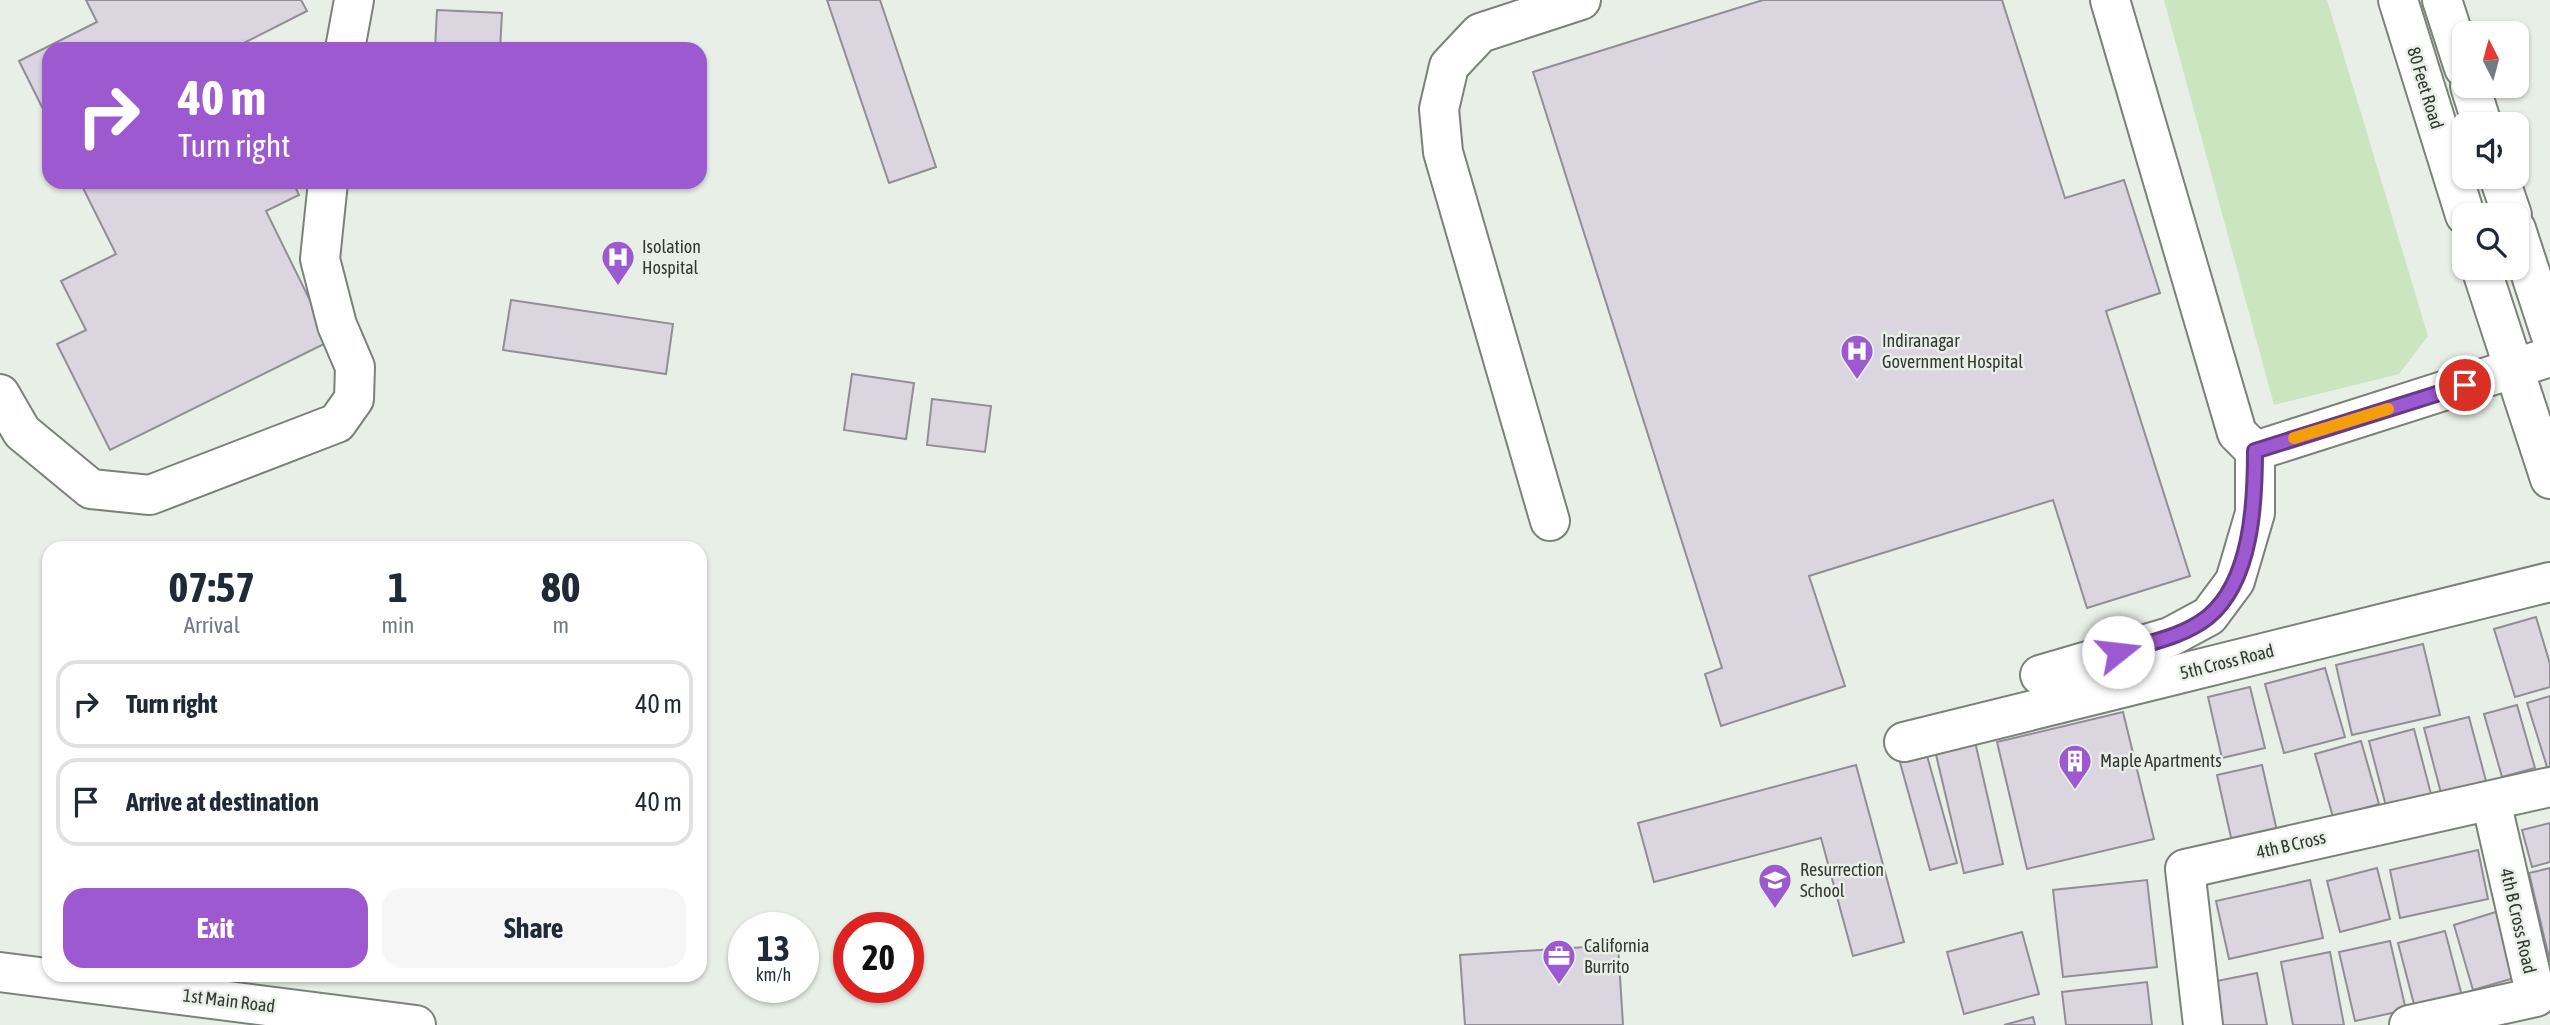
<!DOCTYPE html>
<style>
:root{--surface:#fff;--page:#f6f6f7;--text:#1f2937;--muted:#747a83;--line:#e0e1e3;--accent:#9d59cf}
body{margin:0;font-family:"Asap Condensed",sans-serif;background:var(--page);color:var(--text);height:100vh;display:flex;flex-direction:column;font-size:26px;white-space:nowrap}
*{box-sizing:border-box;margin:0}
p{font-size:23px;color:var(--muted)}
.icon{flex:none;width:38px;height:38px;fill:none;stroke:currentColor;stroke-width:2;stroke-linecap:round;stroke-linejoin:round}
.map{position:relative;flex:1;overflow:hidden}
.details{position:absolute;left:42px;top:541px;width:665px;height:441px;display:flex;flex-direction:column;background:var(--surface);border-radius:21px;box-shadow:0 2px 5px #0004}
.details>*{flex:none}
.hud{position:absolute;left:42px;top:42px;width:665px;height:147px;border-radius:21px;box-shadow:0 2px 5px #0004;background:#9d59cf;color:#fff;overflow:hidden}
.needle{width:46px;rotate:354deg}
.buttons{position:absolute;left:2452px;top:21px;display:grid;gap:14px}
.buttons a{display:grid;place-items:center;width:77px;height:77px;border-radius:14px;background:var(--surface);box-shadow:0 2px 5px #0004;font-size:35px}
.speed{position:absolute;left:728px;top:912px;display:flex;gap:14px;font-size:35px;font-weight:700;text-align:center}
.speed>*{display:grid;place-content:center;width:91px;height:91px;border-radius:50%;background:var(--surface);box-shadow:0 2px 5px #0004;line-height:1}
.speed small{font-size:18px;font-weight:400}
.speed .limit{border:10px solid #d22;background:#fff;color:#111}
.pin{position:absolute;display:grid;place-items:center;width:60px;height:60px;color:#fff;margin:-30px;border:4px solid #fff;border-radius:50%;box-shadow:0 2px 7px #0007}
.me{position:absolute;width:77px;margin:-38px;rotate:74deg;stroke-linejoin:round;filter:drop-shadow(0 0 5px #0008)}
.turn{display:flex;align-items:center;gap:24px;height:147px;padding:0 21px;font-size:32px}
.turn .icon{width:91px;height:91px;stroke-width:2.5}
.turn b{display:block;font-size:49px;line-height:60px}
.eta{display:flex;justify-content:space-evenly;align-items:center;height:119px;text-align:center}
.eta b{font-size:42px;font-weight:700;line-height:49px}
.action{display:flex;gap:14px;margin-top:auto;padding:14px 21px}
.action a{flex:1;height:80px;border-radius:21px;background:var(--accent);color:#fff;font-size:28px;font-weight:700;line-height:80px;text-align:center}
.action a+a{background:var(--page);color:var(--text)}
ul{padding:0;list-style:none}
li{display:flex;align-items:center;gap:21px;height:88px;margin:0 14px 10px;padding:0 7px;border:4px solid var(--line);border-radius:21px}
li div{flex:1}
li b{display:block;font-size:26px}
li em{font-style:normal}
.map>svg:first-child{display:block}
.green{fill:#cbe5c1}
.building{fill:#dad5df;stroke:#928d97;stroke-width:2}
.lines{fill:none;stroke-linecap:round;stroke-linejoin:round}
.minor-casing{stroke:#7b8279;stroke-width:42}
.major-casing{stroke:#7b8279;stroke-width:42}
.minor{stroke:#fff;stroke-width:38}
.major{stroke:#fff;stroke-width:38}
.route-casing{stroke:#663a87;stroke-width:18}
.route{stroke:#9d59cf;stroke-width:12}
.slow{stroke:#f59e0b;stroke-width:12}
.labels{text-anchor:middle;stroke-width:5;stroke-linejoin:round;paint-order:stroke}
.street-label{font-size:18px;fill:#343733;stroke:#e8efe6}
.poi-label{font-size:18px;fill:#343733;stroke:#e8efe6;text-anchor:start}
</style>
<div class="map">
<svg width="2550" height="1025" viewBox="0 0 2550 1025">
<rect width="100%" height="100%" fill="#e8efe6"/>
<!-- green -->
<polygon class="green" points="2164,0 2327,0 2428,336 2399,374 2274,405"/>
<!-- building -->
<g class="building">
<polygon points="86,0 301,0 307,11 232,49 49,49 49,121 19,61 97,22"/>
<polygon points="827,0 880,0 936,167 889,183"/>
<polygon points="1763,0 2002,0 2065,198 2124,180 2160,293 2106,311 2190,576 2087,608 2053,500 1809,576 1845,686 1721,726 1705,674 1722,668 1533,72"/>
<polygon points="437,10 502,13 500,49 435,49"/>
<polygon points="80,182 293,182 299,195 266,211 330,341 110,450 57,344 86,330 61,281 116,254"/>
<polygon points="511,300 673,324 666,374 503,350"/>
<polygon points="852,374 914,383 906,439 844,430"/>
<polygon points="932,399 991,406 985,452 927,445"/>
<polygon points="2536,617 2550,664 2550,687 2515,697 2494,629"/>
<polygon points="2423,644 2440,715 2352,735 2336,665"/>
<polygon points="2325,668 2345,737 2284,753 2265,684"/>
<polygon points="2250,687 2265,748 2222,758 2208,697"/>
<polygon points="2550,696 2550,769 2548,770 2527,703"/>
<polygon points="2517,705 2535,768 2502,777 2484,714"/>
<polygon points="2123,712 2154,839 2027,869 1997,742"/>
<polygon points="2469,717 2486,781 2441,793 2424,728"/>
<polygon points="2414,729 2431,794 2386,806 2369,741"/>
<polygon points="1973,733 2003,864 1964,873 1933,742"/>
<polygon points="2361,741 2379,804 2333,817 2315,754"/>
<polygon points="1926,752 1957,863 1930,870 1899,759"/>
<polygon points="1856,765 1904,942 1853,956 1821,838 1654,882 1638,823"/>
<polygon points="2262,765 2277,831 2232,842 2217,775"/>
<polygon points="2550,823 2550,862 2532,867 2522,830"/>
<polygon points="2478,850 2488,899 2400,918 2390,870"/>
<polygon points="2377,868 2390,919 2340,932 2327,881"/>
<polygon points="2550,868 2550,962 2529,873"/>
<polygon points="2147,880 2157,967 2063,977 2053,890"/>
<polygon points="2310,880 2323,938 2229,959 2216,901"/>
<polygon points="2502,910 2521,976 2473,990 2454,925"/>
<polygon points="2445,931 2462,996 2415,1008 2398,943"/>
<polygon points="2022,932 2039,994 1964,1014 1947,952"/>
<polygon points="2390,941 2406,1010 2355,1021 2339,952"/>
<polygon points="1618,945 1623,1025 1465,1025 1460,955"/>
<polygon points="2330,952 2344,1025 2293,1025 2281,962"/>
<polygon points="2257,973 2267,1025 2214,1025 2207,983"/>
<polygon points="2147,982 2152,1025 2066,1025 2062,992"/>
<polygon points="2033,1017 2035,1025 2004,1025"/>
</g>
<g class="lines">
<defs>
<g id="minor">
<polyline points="345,49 354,0"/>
<polyline points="0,394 22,432 91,489 150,495 337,423 354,399 355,367 337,325 320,259 328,182"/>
<polyline points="2255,451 2550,357"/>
<polyline points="1550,521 1443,152 1439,109 1449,66 1480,33 1581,0"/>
<polyline points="2040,675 2170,637 2209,616 2235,581 2255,513 2255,451 2237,433 2110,0"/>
<polyline points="1904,742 2550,582"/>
<polyline points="0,972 416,1025"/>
<polyline points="2203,1025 2185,869 2550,787"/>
<polyline points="2409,1025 2536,997 2491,801"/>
</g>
<g id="major">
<polyline points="2398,0 2465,215"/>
<polyline points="2442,0 2464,68"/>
<polyline points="2470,86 2482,124"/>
<polyline points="2499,177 2512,215"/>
<polyline points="2516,229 2550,333"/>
<polyline points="2481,268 2550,479"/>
</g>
</defs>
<!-- minor casing -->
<use href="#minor" class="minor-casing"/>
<!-- major casing -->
<use href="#major" class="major-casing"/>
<!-- minor -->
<use href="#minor" class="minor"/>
<!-- major -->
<use href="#major" class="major"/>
</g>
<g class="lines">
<defs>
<path id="route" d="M2118 652C2148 643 2183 637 2208 617 2252 581 2255 502 2255 451L2465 385"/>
</defs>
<!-- route casing -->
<use href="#route" class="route-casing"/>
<!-- route -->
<use href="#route" class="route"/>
<!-- slow -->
<polyline class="slow" points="2294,438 2388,409"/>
</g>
<!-- icons -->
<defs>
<symbol id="hospital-pin" viewBox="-11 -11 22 30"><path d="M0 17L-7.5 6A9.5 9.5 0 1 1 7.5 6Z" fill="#9d59cf" stroke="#e8efe6"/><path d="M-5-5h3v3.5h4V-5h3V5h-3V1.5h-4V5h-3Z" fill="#fff"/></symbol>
<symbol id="building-pin" viewBox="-11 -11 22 30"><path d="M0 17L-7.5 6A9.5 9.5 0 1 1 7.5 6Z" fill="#9d59cf" stroke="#e8efe6"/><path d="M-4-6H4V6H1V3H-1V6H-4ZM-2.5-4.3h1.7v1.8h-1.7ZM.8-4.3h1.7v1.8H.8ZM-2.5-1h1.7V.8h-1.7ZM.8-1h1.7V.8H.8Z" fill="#fff"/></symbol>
<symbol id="school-pin" viewBox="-11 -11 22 30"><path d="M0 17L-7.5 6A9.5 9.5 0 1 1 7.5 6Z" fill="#9d59cf" stroke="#e8efe6"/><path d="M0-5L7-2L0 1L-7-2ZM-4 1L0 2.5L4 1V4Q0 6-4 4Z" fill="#fff"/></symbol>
<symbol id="office-pin" viewBox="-11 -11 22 30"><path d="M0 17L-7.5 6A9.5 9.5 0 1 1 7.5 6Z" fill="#9d59cf" stroke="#e8efe6"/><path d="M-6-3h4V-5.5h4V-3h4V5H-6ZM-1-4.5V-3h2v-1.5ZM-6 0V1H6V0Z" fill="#fff"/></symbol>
</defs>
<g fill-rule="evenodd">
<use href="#hospital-pin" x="599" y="238" width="38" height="52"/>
<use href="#hospital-pin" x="1838" y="332" width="38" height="52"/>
<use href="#building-pin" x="2056" y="742" width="38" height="52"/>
<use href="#school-pin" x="1756" y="861" width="38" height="52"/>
<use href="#office-pin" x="1540" y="937" width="38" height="52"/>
</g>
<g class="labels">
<!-- street labels -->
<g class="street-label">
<text transform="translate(2425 88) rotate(73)" y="6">80 Feet Road</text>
<text transform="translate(2227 662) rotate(-14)" y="6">5th Cross Road</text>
<text transform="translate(2291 845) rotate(-13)" y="6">4th B Cross</text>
<text transform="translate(2518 921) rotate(77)" y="6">4th B Cross Road</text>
<text transform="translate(229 1001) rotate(7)" y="6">1st Main Road</text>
</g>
<!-- poi labels -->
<g class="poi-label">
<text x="642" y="253">Isolation<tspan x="642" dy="21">Hospital</tspan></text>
<text x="1882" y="347">Indiranagar<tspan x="1882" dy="21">Government Hospital</tspan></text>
<text x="2100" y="767">Maple Apartments</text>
<text x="1800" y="876">Resurrection<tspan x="1800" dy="21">School</tspan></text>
<text x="1584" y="952">California<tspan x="1584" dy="21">Burrito</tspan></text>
</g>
</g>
</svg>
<div class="buttons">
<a><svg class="needle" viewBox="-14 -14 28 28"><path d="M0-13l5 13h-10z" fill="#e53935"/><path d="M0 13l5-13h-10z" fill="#747a83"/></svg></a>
<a><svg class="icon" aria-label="sound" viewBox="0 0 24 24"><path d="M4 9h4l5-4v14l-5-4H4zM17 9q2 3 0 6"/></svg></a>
<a><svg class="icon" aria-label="search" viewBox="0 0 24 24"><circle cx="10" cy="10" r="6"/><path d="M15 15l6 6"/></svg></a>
</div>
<div class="speed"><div>13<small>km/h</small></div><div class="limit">20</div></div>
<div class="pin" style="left:2465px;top:385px;background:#d93025"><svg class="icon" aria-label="arrive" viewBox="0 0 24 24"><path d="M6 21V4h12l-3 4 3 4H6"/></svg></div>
<svg class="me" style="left:2118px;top:652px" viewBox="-20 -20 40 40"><circle r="19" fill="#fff"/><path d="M0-13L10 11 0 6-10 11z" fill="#9d59cf"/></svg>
<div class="hud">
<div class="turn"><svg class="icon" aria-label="right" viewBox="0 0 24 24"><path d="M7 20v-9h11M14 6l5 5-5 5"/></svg><div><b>40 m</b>Turn right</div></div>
</div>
<section class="details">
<div class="eta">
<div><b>07:57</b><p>Arrival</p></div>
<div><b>1</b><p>min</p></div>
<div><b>80</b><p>m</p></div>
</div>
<ul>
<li><svg class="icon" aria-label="right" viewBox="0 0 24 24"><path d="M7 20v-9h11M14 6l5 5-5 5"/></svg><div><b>Turn right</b></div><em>40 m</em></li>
<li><svg class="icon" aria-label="arrive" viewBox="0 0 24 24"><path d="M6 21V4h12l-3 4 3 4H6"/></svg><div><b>Arrive at destination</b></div><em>40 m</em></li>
</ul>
<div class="action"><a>Exit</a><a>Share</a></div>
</section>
</div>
